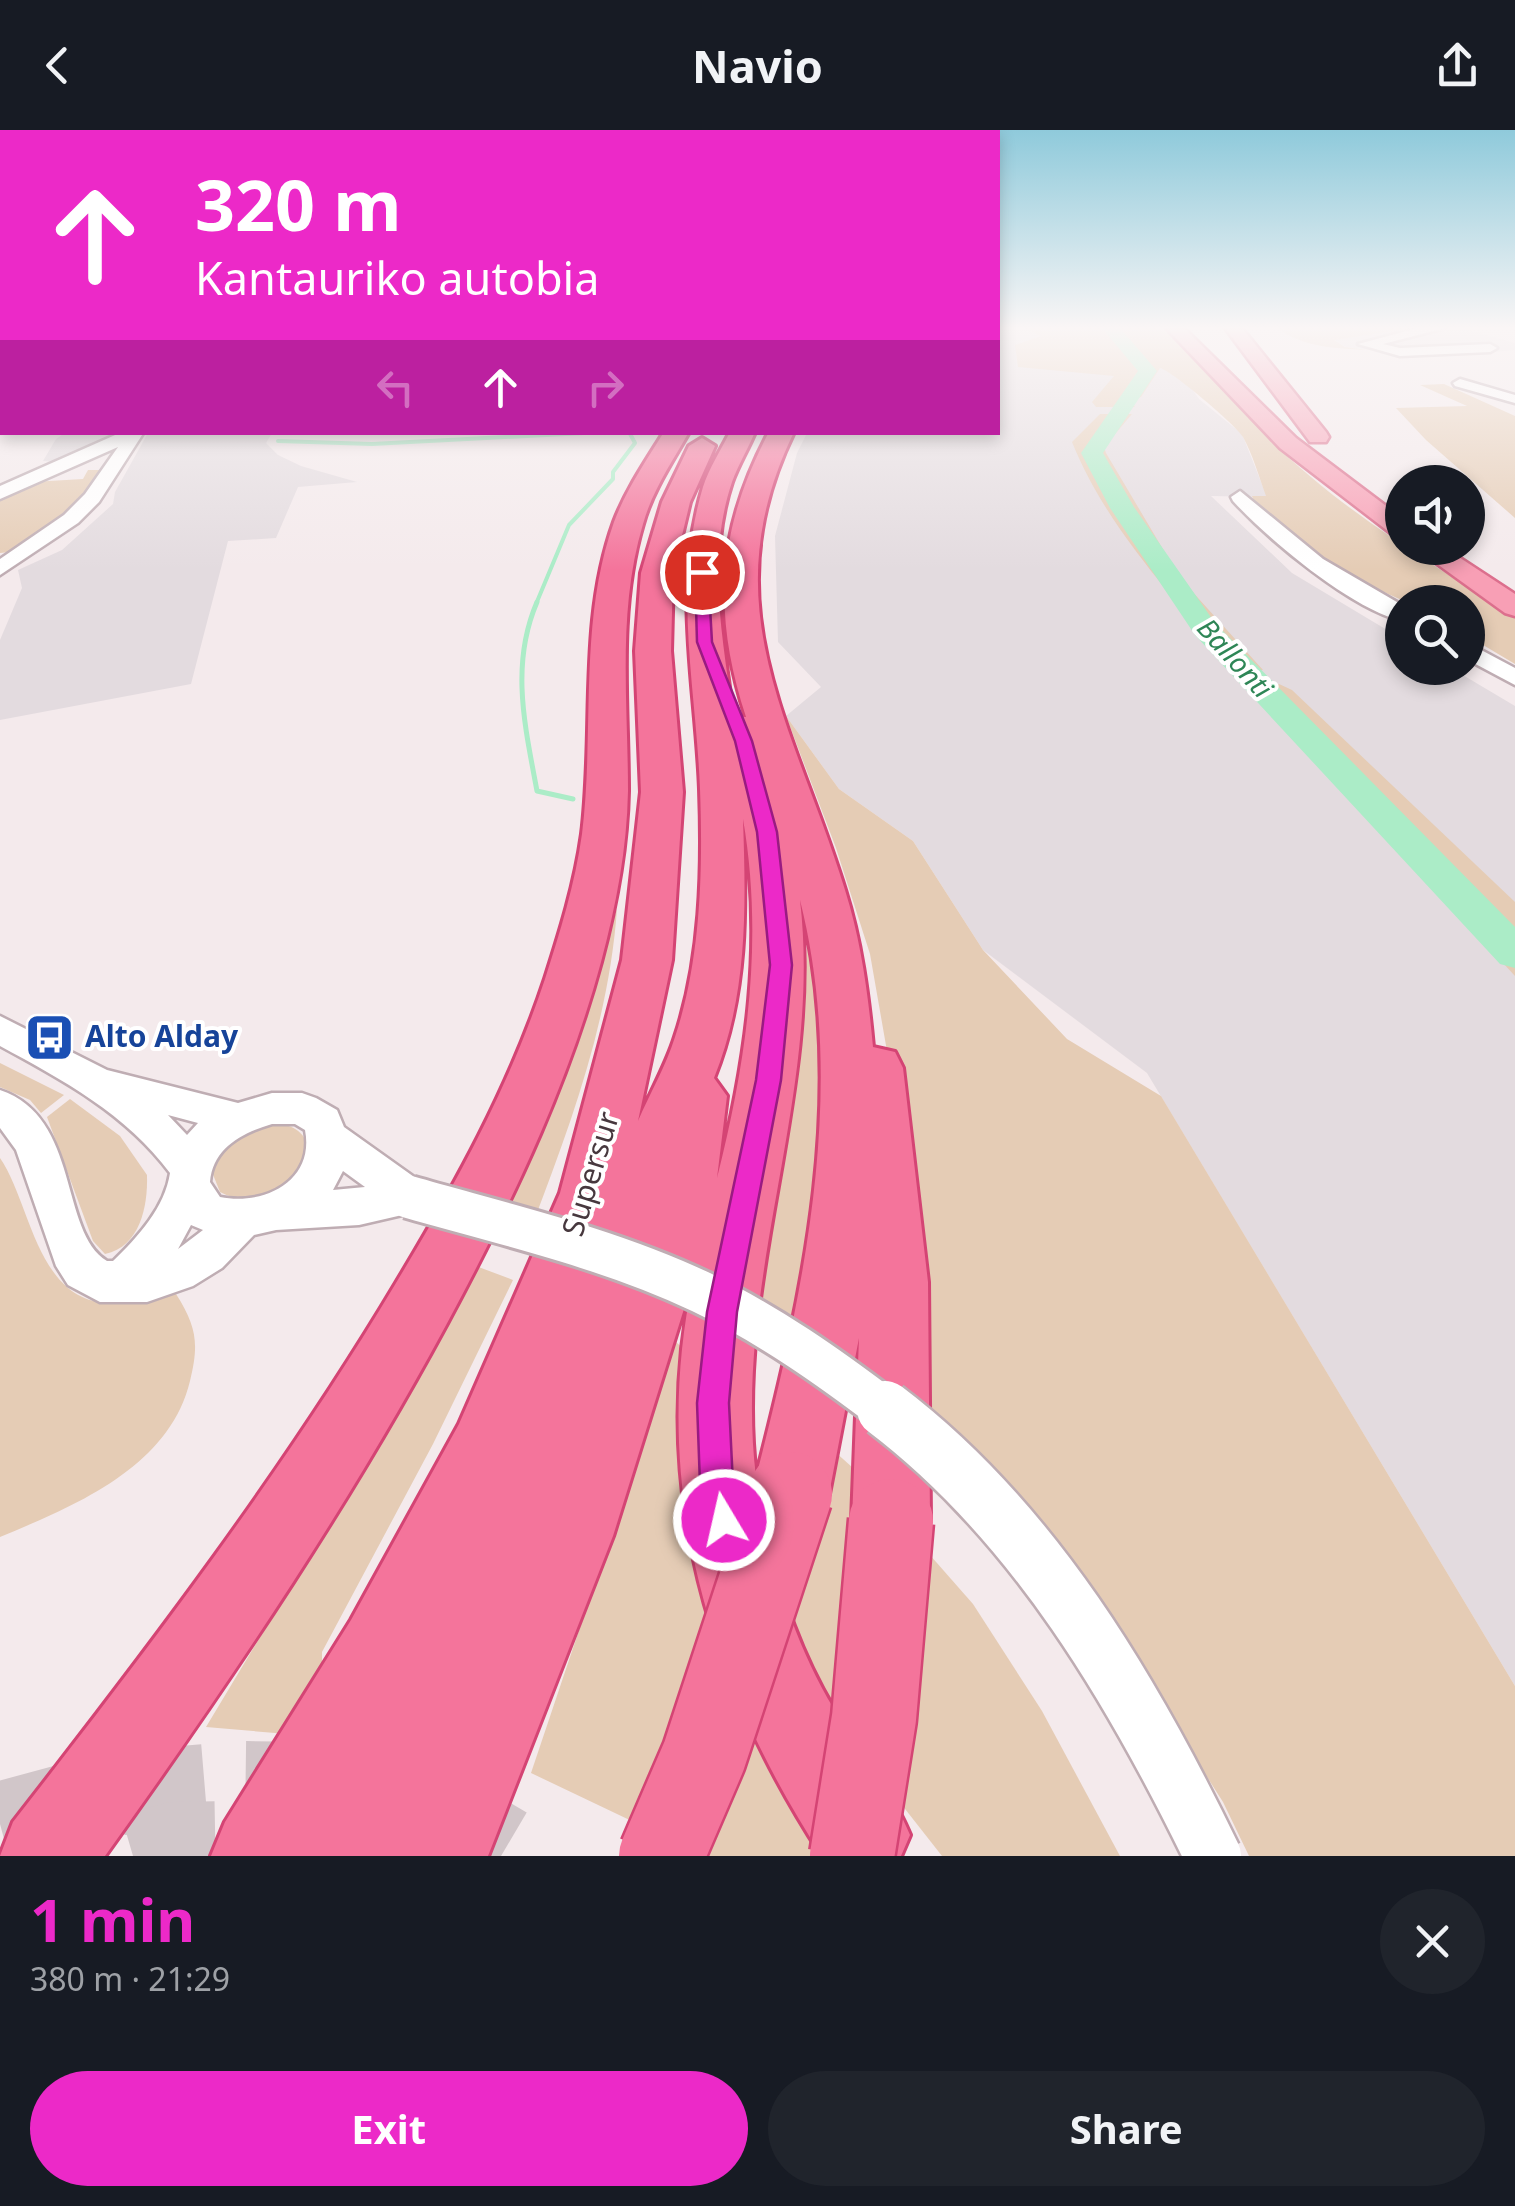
<!DOCTYPE html>
<meta charset="utf-8">
<style>
:root{--surface:#171b24;--page:#20242c;--text:#f1f3f6;--muted:#9ea1a6;--accent:#ec29c8}
body{margin:0;font-family:"Noto Sans",sans-serif;background:var(--page);color:var(--text);height:100vh;display:flex;flex-direction:column;font-size:38px;white-space:nowrap}
*{box-sizing:border-box;margin:0}
p{font-size:32px;color:var(--muted)}
.icon{flex:none;width:55px;height:55px;fill:none;stroke:currentColor;stroke-width:2;stroke-linecap:round;stroke-linejoin:round}
.map{position:relative;height:1726px;overflow:hidden}
.side{display:flex;flex-direction:column;background:var(--surface);flex:1}
.side>*{flex:none}
.hud{position:absolute;left:0px;top:0px;width:1000px;height:305px;box-shadow:0 5px 15px #0003;background:#ec29c8;color:#fff;overflow:hidden}
.fabs{position:absolute;left:1385px;top:335px;display:grid;gap:20px}
.fabs a{display:grid;place-items:center;width:100px;height:100px;border-radius:50%;background:var(--surface);box-shadow:0 5px 15px #0003;font-size:50px}
.pin{position:absolute;display:grid;place-items:center;width:85px;height:85px;color:#fff;margin:-42px;border:5px solid #fff;border-radius:50%;box-shadow:0 2px 10px #0007}
.me{position:absolute;width:110px;margin:-55px;rotate:351deg;stroke-linejoin:round;filter:drop-shadow(0 0 8px #0008)}
.turn{display:flex;align-items:center;gap:35px;height:210px;padding:0 30px;font-size:45px}
.turn .icon{width:130px;height:130px;stroke-width:2.5}
.turn b{display:block;font-size:70px;line-height:85px}
.lanes{display:flex;align-items:center;height:95px;padding:0 30px;background:#0003;justify-content:center;gap:50px;direction:ltr}
.lanes .off{opacity:.35}
.round{display:grid;place-items:center;flex:none;width:105px;height:105px;border-radius:52px;background:var(--page)}
.summary{display:flex;align-items:center;justify-content:space-between;height:170px;padding:0 30px}
h1{font-size:60px;font-weight:700;line-height:75px;color:var(--accent)}
.cta{display:flex;gap:20px;margin-top:auto;padding:20px 30px}
.cta a{flex:1;height:115px;border-radius:60px;background:var(--accent);color:#fff;font-size:40px;font-weight:700;line-height:115px;text-align:center}
.cta a+a{background:var(--page);color:var(--text)}
header{display:flex;justify-content:space-between;align-items:center;height:130px;padding:0 30px;background:var(--surface);font-size:45px;font-weight:700}
.map>svg:first-child{display:block}
.industrial{fill:#e3dbdf}
.green{fill:#e5ccb5}
.lines{fill:none;stroke-linecap:round;stroke-linejoin:round}
.stream-far1{stroke:#abecc7;stroke-width:4}
.stream{stroke:#abecc7;stroke-width:5}
.river{fill:#abecc7;fill-rule:evenodd}
.highway-tunnel{stroke:#d1c6c9;stroke-width:84;stroke-dasharray:84 41;stroke-linecap:butt}
.minor-casing{stroke:#bfadb3;stroke-width:5}
.major-casing{stroke:#dc6f8d;stroke-width:5}
.highway-casing{stroke:#d44474;stroke-width:6}
.minor{fill:#fff;fill-rule:evenodd}
.major{fill:#f89fb5;fill-rule:evenodd}
.highway{fill:#f4749b;fill-rule:evenodd}
.minor-bridge-far1-casing{stroke:#bfadb3;stroke-width:48;stroke-linecap:butt}
.minor-bridge-casing{stroke:#bfadb3;stroke-width:61;stroke-linecap:butt}
.highway-bridge-casing{stroke:#d44474;stroke-width:89;stroke-linecap:butt}
.minor-bridge-far1{stroke:#fff;stroke-width:42}
.minor-bridge{stroke:#fff;stroke-width:56}
.highway-bridge{stroke:#f4749b;stroke-width:84}
.route{fill:#ec29c8;stroke:#991b82;stroke-width:2.5}
.labels{text-anchor:middle;stroke-width:8;stroke-linejoin:round;paint-order:stroke}
.far-water-label{font-size:28px;font-style:italic;fill:#2e8656;stroke:#fff}
.transit-label{font-size:30px;font-weight:bold;fill:#164399;stroke:#fff;text-anchor:start}
.street-label{font-size:30px;fill:#47383e;stroke:#fff}
</style>
<header><svg class="icon" aria-label="back" viewBox="0 0 24 24"><path d="M15 5l-7 7 7 7"/></svg>Navio<svg class="icon" aria-label="share" viewBox="0 0 24 24"><path d="M12 15V3M7 8l5-5 5 5M5 13v7h14v-7"/></svg></header>
<div class="map">
<svg width="1515" height="1726" viewBox="0 0 1515 1726">
<rect width="100%" height="100%" fill="#f4eaec"/>
<!-- industrial -->
<g class="industrial">
<polygon points="998,198 1025,198 1165,238 1188,253 1199,269 1242,304 1267,367 1211,366 1292,443 1402,509 1402,538 1451,538 1515,576 1515,1556 1147,943 983,820 913,711 839,659 786,586 821,557 778,512 775,406 797,323 807,303 998,302"/>
<polygon points="1411,198 1462,198 1515,213 1515,220 1461,225 1395,223 1346,217 1333,209"/>
<polygon points="65,303 129,303 71,333 43,331 56,309"/>
<polygon points="148,303 272,303 266,313 278,325 301,336 357,352 298,357 276,408 228,411 191,554 0,590 0,510 22,458 18,440 62,420 113,374 115,362"/>
</g>
<!-- green -->
<g class="green">
<path d="M1025 198C1050 198 1146 192 1162 200 1206 222 1235 275 1269 309 1342 381 1429 432 1515 487V534L1468 506V472C1449 472 1422 477 1405 471 1373 460 1259 397 1252 366H1266C1259 347 1253 325 1243 307 1237 296 1171 240 1160 238L1141 267 1131 271 1135 277H1096L1092 272 1114 246 1018 237 1015 215 1041 206Z"/>
<path d="M1412 198 1334 210 1345 217 1367 220C1336 218 1304 218 1277 198Z"/>
<polygon points="1444,254 1515,286 1515,388 1426,310 1396,278 1467,276 1420,255"/>
<path d="M1100 284H1132L1104 317 1106 323 1180 448 1263 540 1234 543C1176 468 1108 401 1072 312Z"/>
<path d="M88 340H100C78 372 42 421 0 423V371L32 352 83 349Z"/>
<polygon points="1279,554 1292,560 1515,772 1515,846 1249,559"/>
<polygon points="786,586 839,659 913,711 983,820 1067,909 1161,966 1515,1556 1515,1726 1249,1726 1223,1672 1101,1480 978,1328 927,1275 891,944 870,824 836,718"/>
<path d="M617 779C609 890 572 991 533 1093L502 1082 566 935Z"/>
<polygon points="807,815 818,834 832,979 808,1211 752,1182 801,901"/>
<polygon points="0,934 0,933 64,965 41,983 30,970 0,957"/>
<path d="M70 969 120 1006 147 1045C148 1076 140 1117 105 1124L93 1111 47 987Z"/>
<path d="M276 993C349 1003 278 1093 220 1062L212 1042C221 1010 246 1000 276 993Z"/>
<path d="M0 1028C31 1073 36 1168 106 1173 128 1174 154 1167 176 1164 197 1197 199 1214 190 1251 169 1338 74 1376 0 1407Z"/>
<polygon points="476,1136 513,1150 433,1314 322,1522 322,1541 287,1604 206,1597 423,1236"/>
<polygon points="676,1212 688,1223 680,1266 679,1343 717,1500 638,1694 531,1643"/>
<polygon points="833,1320 873,1356 846,1605 787,1495"/>
<polygon points="915,1408 973,1474 1042,1581 1120,1726 942,1726 898,1670"/>
<polygon points="765,1586 831,1726 709,1726"/>
</g>
<g class="lines">
<!-- stream-far1 -->
<g class="stream-far1">
<polyline points="278,311 372,314 604,302"/>
<polyline points="536,474 569,395 613,349 613,342 635,313 629,302"/>
</g>
<!-- stream -->
<path class="stream" d="M537 472C510 535 525 596 537 661L573 669"/>
<!-- river -->
<polygon class="river" points="1102,198 1120,198 1157,241 1103,323 1134,377 1215,493 1515,797 1515,838 1500,834 1195,505 1110,378 1081,323 1138,241"/>
<!-- highway-tunnel -->
<g class="highway-tunnel">
<polyline points="433,1676 518,1726"/>
<polyline points="0,1694 111,1664 243,1653 320,1654"/>
<polyline points="133,1726 174,1714 285,1712"/>
</g>
<defs>
<g id="minor">
<polygon points="1418,198 1445,198 1383,214 1400,218 1490,214 1497,218 1490,222 1400,226 1358,214"/>
<polygon points="1460,249 1515,265 1515,273 1455,256 1453,253"/>
<polygon points="122,302 144,302 99,372 78,393 0,445 0,429 64,385 85,364 118,317 0,369 0,356"/>
<path d="M1240 361 1323 429 1402 475V491C1351 479 1269 410 1233 371L1231 367Z"/>
<polygon points="1468,513 1515,538 1515,555 1468,530"/>
<path d="M0 886 107 940 238 973 272 963H302L316 968 337 980 344 997 424 1054 430 1067 424 1080 359 1095 276 1100 254 1105 222 1138 193 1156 147 1172H100L68 1155 56 1136 16 1020 0 998V960C81 987 59 1102 107 1131H113C138 1107 165 1077 170 1043 126 984 63 950 0 916ZM168 985 198 993 187 1005ZM272 994H295L305 1000C315 1051 264 1076 220 1067L210 1052C213 1018 242 1003 272 994ZM343 1041 365 1057 333 1060ZM191 1095 203 1100 178 1119Z"/>
</g>
<g id="major">
<polygon points="1166,198 1184,198 1296,308 1402,388 1402,407 1393,405 1280,318"/>
<polygon points="1225,198 1242,198 1326,302 1329,307 1326,312 1310,312"/>
<polygon points="1415,418 1445,418 1515,464 1515,486 1505,483"/>
</g>
<g id="highway">
<path d="M664 302H689C672 332 652 361 643 394 617 481 628 572 628 661 627 719 616 776 601 832 569 950 518 1059 461 1167 358 1363 234 1546 105 1726H0L13 1692C149 1518 283 1342 396 1153 455 1055 509 958 545 849 560 802 575 754 582 704 595 600 578 492 614 392 626 360 646 331 664 302Z"/>
<path d="M730 302H755C748 319 738 335 732 352 706 429 723 509 733 586L746 587C712 483 717 400 769 302H794C709 477 794 594 845 760 861 811 868 863 873 917L895 922 903 938 928 1152 930 1391 919 1419 891 1430 863 1419 852 1391 859 1208 829 1364 817 1391 790 1403 764 1392C778 1458 799 1521 834 1579 860 1622 891 1659 910 1705L901 1726H822C709 1553 649 1356 693 1150L613 1406 488 1726H211L225 1692 351 1490 459 1294 560 1063 622 830 641 662 635 521 641 443 662 372 689 316 702 308 715 316 690 372 673 443 671 521 683 662 672 830 638 991C650 963 666 936 675 907 701 829 703 740 700 659 696 554 672 460 703 357 709 338 721 320 730 302ZM743 689C764 811 747 929 717 1048L727 966 714 948C748 864 746 778 743 689ZM800 770C848 961 804 1161 756 1347 732 1151 823 966 800 770Z"/>
</g>
</defs>
<!-- minor casing -->
<use href="#minor" class="minor-casing"/>
<!-- major casing -->
<use href="#major" class="major-casing"/>
<!-- highway casing -->
<use href="#highway" class="highway-casing"/>
<!-- minor -->
<use href="#minor" class="minor"/>
<!-- major -->
<use href="#major" class="major"/>
<!-- highway -->
<use href="#highway" class="highway"/>
<defs>
<path id="minor-bridge-far1" d="M409 1067C507 1095 608 1118 701 1162 768 1194 829 1237 888 1282"/>
<path id="minor-bridge" d="M885 1279C1034 1392 1133 1561 1213 1726"/>
<g id="highway-bridge">
<polyline points="661,1726 704,1626 790,1364"/>
<polyline points="852,1726 874,1588 891,1391"/>
</g>
</defs>
<!-- minor-bridge-far1 casing -->
<use href="#minor-bridge-far1" class="minor-bridge-far1-casing"/>
<!-- minor-bridge casing -->
<use href="#minor-bridge" class="minor-bridge-casing"/>
<!-- highway-bridge casing -->
<use href="#highway-bridge" class="highway-bridge-casing"/>
<!-- minor-bridge-far1 -->
<use href="#minor-bridge-far1" class="minor-bridge-far1"/>
<!-- minor-bridge -->
<use href="#minor-bridge" class="minor-bridge"/>
<!-- highway-bridge -->
<use href="#highway-bridge" class="highway-bridge"/>
</g>
<!-- sky -->
<linearGradient id="sky" x2="0" y2="1"><stop stop-color="#8fcadb"/><stop offset="0.45" stop-color="#faf6f6"/><stop offset="1" stop-color="#faf6f6" stop-opacity="0"/></linearGradient>
<rect width="1515" height="440" fill="url(#sky)"/>
<!-- route -->
<polygon class="route" points="702,437 708,442 712,512 752,611 777,702 792,835 781,950 737,1182 729,1273 733,1354 741,1390 736,1402 724,1407 712,1402 700,1354 697,1273 707,1182 756,950 770,835 757,702 735,611 697,512 695,442"/>
<!-- icons -->
<defs>
<symbol id="bus-square" viewBox="-11 -11 22 22"><rect x="-9" y="-9" width="18" height="18" rx="4" fill="#1a4fb4" stroke="#fff"/><path d="M-5-6H5V4H4V6H2V4H-2V6H-4V4H-5ZM-3.5-4V0h7V-4ZM-3.5 1.2v1.5H-2V1.2ZM2 1.2v1.5H3.5V1.2Z" fill="#fff"/></symbol>
</defs>
<g fill-rule="evenodd">
<use href="#bus-square" x="22" y="880" width="55" height="55"/>
</g>
<g class="labels">
<!-- far-water labels -->
<g class="far-water-label">
<text transform="translate(1235 528) rotate(48)" y="10">Ballonti</text>
</g>
<!-- transit labels -->
<g class="transit-label">
<text x="85" y="917">Alto Alday</text>
</g>
<!-- street labels -->
<g class="street-label">
<text transform="translate(591 1044) rotate(-73)" y="10">Supersur</text>
</g>
</g>
</svg>
<div class="fabs">
<a><svg class="icon" aria-label="sound" viewBox="0 0 24 24"><path d="M4 9h4l5-4v14l-5-4H4zM17 9q2 3 0 6"/></svg></a>
<a><svg class="icon" aria-label="search" viewBox="0 0 24 24"><circle cx="10" cy="10" r="6"/><path d="M15 15l6 6"/></svg></a>
</div>
<div class="pin" style="left:702px;top:442px;background:#d93025"><svg class="icon" aria-label="arrive" viewBox="0 0 24 24"><path d="M6 21V4h12l-3 4 3 4H6"/></svg></div>
<svg class="me" style="left:724px;top:1390px" viewBox="-20 -20 40 40"><circle r="17" fill="#ec29c8" stroke="#fff" stroke-width="3"/><path d="M0-11L8 9 0 5-8 9z" fill="#fff"/></svg>
<div class="hud">
<div class="turn"><svg class="icon" aria-label="ahead" viewBox="0 0 24 24"><path d="M12 20V5M6 11l6-6 6 6"/></svg><div><b>320 m</b>Kantauriko autobia</div></div>
<div class="lanes"><svg class="icon off" aria-label="left" viewBox="0 0 24 24"><path d="M17 20v-9H6M10 6l-5 5 5 5"/></svg><svg class="icon" aria-label="ahead" viewBox="0 0 24 24"><path d="M12 20V5M6 11l6-6 6 6"/></svg><svg class="icon off" aria-label="right" viewBox="0 0 24 24"><path d="M7 20v-9h11M14 6l5 5-5 5"/></svg></div>
</div>
</div>
<section class="side">
<div class="summary"><div><h1>1 min</h1><p>380 m · 21:29</p></div><a class="round"><svg class="icon" aria-label="close" viewBox="0 0 24 24"><path d="M6 6l12 12M18 6L6 18"/></svg></a></div>
<div class="cta"><a>Exit</a><a>Share</a></div>
</section>
